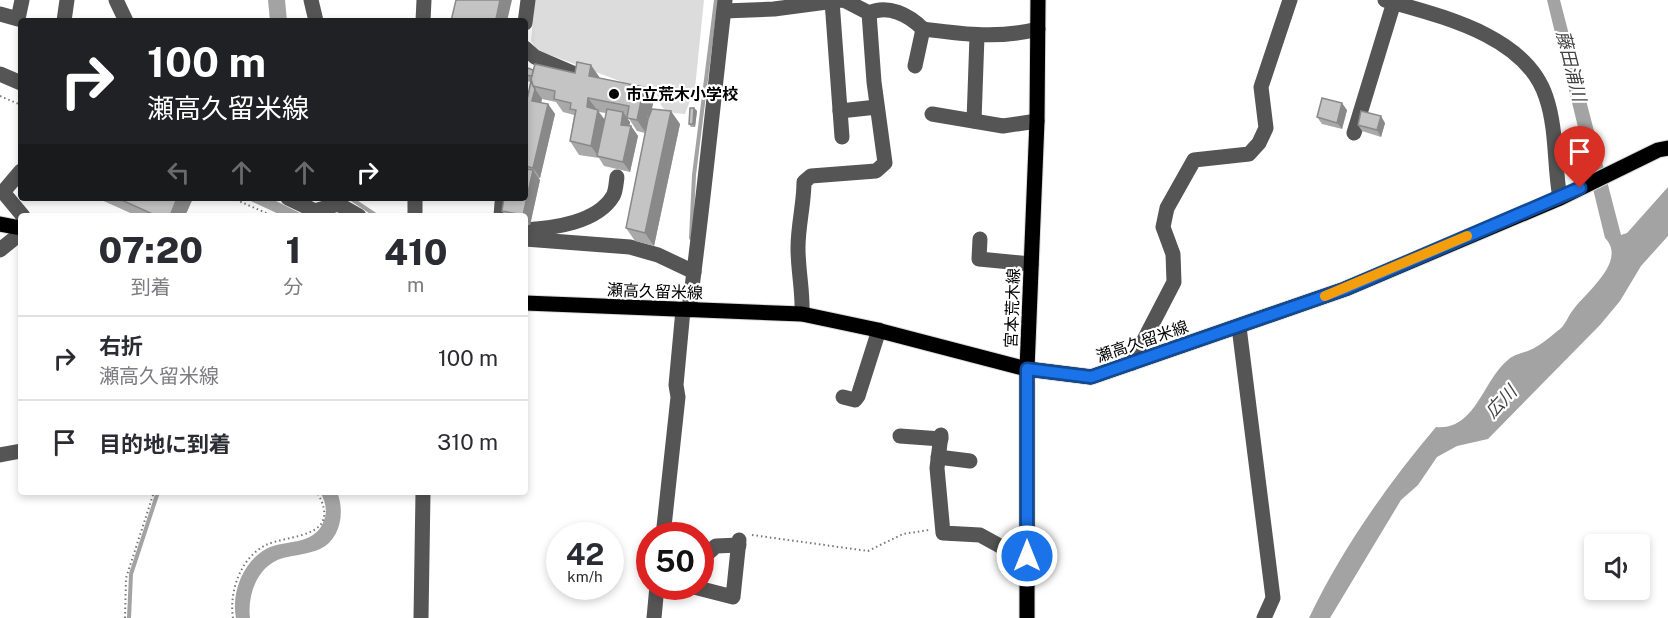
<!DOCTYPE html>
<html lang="ja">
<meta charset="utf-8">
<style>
:root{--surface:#fff;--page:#f2f2f3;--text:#2b2b33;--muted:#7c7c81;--line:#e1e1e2}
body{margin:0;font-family:"Public Sans","Noto Sans JP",sans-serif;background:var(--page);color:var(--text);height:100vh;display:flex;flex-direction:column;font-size:22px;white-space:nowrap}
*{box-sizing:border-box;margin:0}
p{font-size:20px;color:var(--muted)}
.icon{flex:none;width:33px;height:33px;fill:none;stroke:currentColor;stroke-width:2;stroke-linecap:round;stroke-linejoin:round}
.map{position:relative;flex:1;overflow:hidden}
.sheet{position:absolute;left:18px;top:213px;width:510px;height:282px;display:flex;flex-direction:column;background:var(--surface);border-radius:6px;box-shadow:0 3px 9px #0003}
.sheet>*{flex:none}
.hud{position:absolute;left:18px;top:18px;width:510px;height:183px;border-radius:6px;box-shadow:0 3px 9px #0003;background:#202124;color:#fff;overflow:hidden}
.buttons{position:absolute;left:1584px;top:534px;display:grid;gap:12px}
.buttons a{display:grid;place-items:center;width:66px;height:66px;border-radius:6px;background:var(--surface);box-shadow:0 3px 9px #0003;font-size:30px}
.speed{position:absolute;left:546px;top:522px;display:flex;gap:12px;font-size:30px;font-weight:700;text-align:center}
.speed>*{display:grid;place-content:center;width:78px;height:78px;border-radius:50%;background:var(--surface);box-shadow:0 3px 9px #0003;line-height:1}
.speed small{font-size:15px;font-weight:400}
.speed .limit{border:9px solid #d22;background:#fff;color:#111}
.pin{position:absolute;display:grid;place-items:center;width:51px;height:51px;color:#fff;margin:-62px -26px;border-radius:50% 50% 50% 0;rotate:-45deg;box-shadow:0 0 6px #0007}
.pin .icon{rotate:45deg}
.me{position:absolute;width:66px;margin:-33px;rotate:0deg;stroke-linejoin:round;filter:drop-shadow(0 0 4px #0008)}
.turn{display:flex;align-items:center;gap:21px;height:126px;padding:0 30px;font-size:27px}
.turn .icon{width:78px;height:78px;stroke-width:2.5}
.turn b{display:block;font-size:42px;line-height:51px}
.lanes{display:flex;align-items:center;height:57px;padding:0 30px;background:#0003;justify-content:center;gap:30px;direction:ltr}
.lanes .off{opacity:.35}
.eta{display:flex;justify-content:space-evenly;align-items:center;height:102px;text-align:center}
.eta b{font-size:36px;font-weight:800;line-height:42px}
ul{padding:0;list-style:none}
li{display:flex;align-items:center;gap:18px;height:84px;padding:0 30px;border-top:2px solid var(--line)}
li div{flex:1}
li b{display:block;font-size:22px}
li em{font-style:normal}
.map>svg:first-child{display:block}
.green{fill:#dcdcdc}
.water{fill:#a3a3a3}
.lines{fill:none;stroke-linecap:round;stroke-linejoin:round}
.stream{stroke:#a3a3a3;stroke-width:4}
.major-casing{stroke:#dbdbdb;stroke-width:17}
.path{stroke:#777;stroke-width:2;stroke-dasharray:1.5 3;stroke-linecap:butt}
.minor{stroke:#555;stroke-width:15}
.major{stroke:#000;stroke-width:15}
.wall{fill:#a9a9a9;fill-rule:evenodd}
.shaded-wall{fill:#898989}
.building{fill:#c4c4c4;stroke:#898989;stroke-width:1.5}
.route-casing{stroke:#114b97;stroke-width:15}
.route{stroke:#1a73e8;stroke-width:10}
.slow{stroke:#f59e0b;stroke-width:10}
.poi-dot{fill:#000;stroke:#fff;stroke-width:2}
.labels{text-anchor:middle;stroke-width:4.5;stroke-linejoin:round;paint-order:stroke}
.poi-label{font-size:16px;font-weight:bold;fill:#000;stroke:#fff;text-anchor:start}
.street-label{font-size:16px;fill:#000;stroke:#fff}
.water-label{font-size:18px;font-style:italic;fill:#444;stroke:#fff}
</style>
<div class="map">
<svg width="1668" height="618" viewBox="0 0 1668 618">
<rect width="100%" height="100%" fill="#fff"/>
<!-- green -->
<path class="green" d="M535 0H704L695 88 685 114C668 113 662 112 657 95L537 50 531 41Z"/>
<!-- water -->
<g class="water">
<polygon points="268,0 285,0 287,21 270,21"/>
<path d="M1547 0H1560L1621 235 1627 233 1668 187V236L1641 266 1620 301 1600 325 1488 439 1457 446 1437 457 1418 485 1401 500 1330 618H1309C1342 549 1387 485 1436 427 1476 431 1483 379 1509 359 1515 354 1523 353 1530 350 1540 346 1551 336 1560 329 1566 324 1568 316 1573 310 1585 293 1628 261 1605 238Z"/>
<polygon points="244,198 270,198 306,216 283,216"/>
<path d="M320 492H337C345 511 341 539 320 549 309 554 295 555 283 558 258 565 247 594 250 618H236C231 593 243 562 266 549 285 539 313 546 323 523 328 512 326 502 320 492Z"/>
</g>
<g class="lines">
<!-- stream -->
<g class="stream">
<polyline points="350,198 377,216"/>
<polyline points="691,238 694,175 716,0"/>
<polyline points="129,618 131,574 158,492"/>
</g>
<defs>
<g id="major">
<polyline points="0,224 21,228"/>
<polyline points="525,303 802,314 873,329 1027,369 1091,377 1345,289 1560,198 1658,150 1668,148"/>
<polyline points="1027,618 1027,369 1037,121 1038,0"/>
</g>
</defs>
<!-- major casing -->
<use href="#major" class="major-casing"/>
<!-- path -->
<g class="path">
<polyline points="0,96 21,105"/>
<polyline points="232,198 273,216"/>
<polyline points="752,535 868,551 903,534 929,530"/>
<polyline points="125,618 126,578 154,492"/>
<path d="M233 618C229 592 240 558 266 545 289 534 344 539 317 492"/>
</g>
<!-- minor -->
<g class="minor">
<polyline points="116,0 126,21"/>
<polyline points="311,0 316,21"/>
<path d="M1385 0C1440 16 1526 35 1546 97 1557 129 1554 165 1560 198"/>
<polyline points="832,1 842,137"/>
<polyline points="724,11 774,9 842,0"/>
<path d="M869 13C888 4 909 15 923 29L915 66"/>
<polyline points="0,14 18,19 22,0"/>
<polyline points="64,21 67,0"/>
<polyline points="423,21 424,0"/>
<polyline points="525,23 528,0"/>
<path d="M923 29C963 34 998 39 1038 29"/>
<polyline points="525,48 535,57 584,78"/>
<polyline points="0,74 21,83"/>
<polyline points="840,111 877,107"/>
<polyline points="932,114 1003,126 1037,121"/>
<polyline points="974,121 977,36"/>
<polyline points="1354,133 1394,2"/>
<polyline points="21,171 3,192 23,216"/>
<polyline points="288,198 315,211 338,204 359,216"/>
<polyline points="415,216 415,198"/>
<polyline points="501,216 502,203"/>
<path d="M525 230C553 228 597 223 613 196 616 191 616 183 617 177"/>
<polyline points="525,239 630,247 658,255 694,272"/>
<polyline points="980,239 979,259 1031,264"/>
<polyline points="0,250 21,233"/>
<path d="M689 310C703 207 713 103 725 0"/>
<path d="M802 314C803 291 798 271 798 248 798 225 804 204 804 182L811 176 876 171 885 163 874 82 869 13 844 0"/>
<polyline points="1239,327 1273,598 1264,618"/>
<polyline points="1132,363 1174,282 1173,254 1163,227 1167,208 1194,160 1249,154 1259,143 1266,128 1261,87 1290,0"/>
<polyline points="843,397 855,400 858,396 879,330"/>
<polyline points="941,435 937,468 943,533 980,535 1011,552 1027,556"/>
<polyline points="900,436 941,439"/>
<polyline points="0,455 21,451"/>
<polyline points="938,457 970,461"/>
<polyline points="663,536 678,397 676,385 683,310"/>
<polyline points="700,560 716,546 739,545"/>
<polyline points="690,586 733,597 739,540"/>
<polyline points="421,618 423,492"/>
<polyline points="654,618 657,586"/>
</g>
<!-- major -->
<use href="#major" class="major"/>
</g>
<!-- wall -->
<g class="wall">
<path d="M525 67 533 70 600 78 654 100 651 111 680 124 654 246 635 241 626 228 645 133 637 131 628 117H626L630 122 629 126H631L638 136 630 172 604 166 599 158 579 155 570 141 574 115 563 112 556 102 542 99 541 103 548 104 555 114 540 178H538L540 180 530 225 525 224V216H505L502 211 504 199 501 198H525V109L531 82 525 81ZM599 112 606 113 605 120Z"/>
<polygon points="694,108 697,111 695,127 691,127 689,124"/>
<polygon points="1347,110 1342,129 1322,124 1317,117"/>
<polygon points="1385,123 1381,137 1362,131 1358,125"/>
<polygon points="97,198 193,198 185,216 137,216"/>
</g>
<!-- shaded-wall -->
<g class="shaded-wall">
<polygon points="500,0 512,0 507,21 497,21 496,19"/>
<polygon points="591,65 600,78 589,76"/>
<polygon points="644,87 654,100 650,116 647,116 649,119 646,133 637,120"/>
<polygon points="535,89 542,99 539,111 532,101"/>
<polygon points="588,98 607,123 598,156 591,146 587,107"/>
<polygon points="1342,103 1347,110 1342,129 1337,123"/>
<polygon points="548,104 555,114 540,178 533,168"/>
<polygon points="694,108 697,111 695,127 693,124"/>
<polygon points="671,111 680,124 654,246 645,233"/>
<polygon points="623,112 630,122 628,135 621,125"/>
<polygon points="1381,116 1385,123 1381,137 1377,130"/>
<polygon points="631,126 638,136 630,172 623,162"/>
<polygon points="533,170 540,180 530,225 525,218 525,216 523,215"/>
<polygon points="177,198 193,198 185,216 170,216"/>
</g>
<!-- building -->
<g class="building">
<polygon points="456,0 500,0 496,19 499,19 499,21 451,21"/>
<polygon points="577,62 591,65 589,76 644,87 637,120 627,118 629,106 588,98 587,107 598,110 591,146 570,141 576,110 570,109 571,103 554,99 555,91 533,86 531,79 535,64 575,73"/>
<polygon points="525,67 533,70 532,76 525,75"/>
<polygon points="531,81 533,86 535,89 532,101 548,104 533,168 525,166 525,109"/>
<polygon points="1322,98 1342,103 1337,123 1317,117"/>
<polygon points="690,108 694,108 693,124 689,124"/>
<polygon points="607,109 623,112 621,125 631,126 623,162 597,156"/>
<polygon points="652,109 671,111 645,233 626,228 648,119"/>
<polygon points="1361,111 1381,116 1377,130 1358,125"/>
<polygon points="525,169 533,170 523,215 502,211 504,198 525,198"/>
<polygon points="117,198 177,198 170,216 157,216"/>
</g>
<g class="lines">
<defs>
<polyline id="route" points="1027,556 1027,369 1091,377 1345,289 1580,188"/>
</defs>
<!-- route casing -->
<use href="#route" class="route-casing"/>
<!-- route -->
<use href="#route" class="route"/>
<!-- slow -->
<polyline class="slow" points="1325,296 1467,236"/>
</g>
<!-- markers -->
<circle class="poi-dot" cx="614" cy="94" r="6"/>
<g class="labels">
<!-- poi labels -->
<g class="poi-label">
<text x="626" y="100">市立荒木小学校</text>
</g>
<!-- street labels -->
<g class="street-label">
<text transform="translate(655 291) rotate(2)" y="6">瀬高久留米線</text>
<text transform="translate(1012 308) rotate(-88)" y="6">宮本荒木線</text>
<text transform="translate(1142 341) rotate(-19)" y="6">瀬高久留米線</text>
</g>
<!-- water labels -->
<g class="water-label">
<text transform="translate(1571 66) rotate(76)" y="6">藤田浦川</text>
<text transform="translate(1501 402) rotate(-47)" y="6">広川</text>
</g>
</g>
</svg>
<div class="buttons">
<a><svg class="icon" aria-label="sound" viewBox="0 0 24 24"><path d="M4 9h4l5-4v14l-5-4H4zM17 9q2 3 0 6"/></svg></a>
</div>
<div class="speed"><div>42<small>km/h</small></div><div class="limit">50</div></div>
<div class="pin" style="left:1580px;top:188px;background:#d93025"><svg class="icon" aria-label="arrive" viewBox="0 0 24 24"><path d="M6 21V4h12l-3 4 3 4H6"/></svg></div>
<svg class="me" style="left:1027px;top:556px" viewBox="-20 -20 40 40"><circle r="17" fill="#1a73e8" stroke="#fff" stroke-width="3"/><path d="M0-11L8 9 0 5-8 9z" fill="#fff"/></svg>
<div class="hud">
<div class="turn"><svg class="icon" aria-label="right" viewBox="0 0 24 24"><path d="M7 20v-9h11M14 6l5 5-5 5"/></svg><div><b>100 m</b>瀬高久留米線</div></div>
<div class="lanes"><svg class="icon off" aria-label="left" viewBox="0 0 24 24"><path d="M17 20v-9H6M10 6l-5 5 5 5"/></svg><svg class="icon off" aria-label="ahead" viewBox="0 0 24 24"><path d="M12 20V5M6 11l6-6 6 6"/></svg><svg class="icon off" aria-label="ahead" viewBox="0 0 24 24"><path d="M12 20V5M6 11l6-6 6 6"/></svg><svg class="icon" aria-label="right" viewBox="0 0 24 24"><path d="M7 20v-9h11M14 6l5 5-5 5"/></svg></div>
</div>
<section class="sheet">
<div class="eta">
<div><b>07:20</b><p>到着</p></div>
<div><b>1</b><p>分</p></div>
<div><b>410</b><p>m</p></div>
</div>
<ul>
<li><svg class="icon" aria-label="right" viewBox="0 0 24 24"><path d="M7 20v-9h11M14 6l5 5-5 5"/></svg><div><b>右折</b><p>瀬高久留米線</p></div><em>100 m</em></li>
<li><svg class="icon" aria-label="arrive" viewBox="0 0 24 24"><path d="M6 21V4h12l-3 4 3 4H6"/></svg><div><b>目的地に到着</b></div><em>310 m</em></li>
</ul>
</section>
</div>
